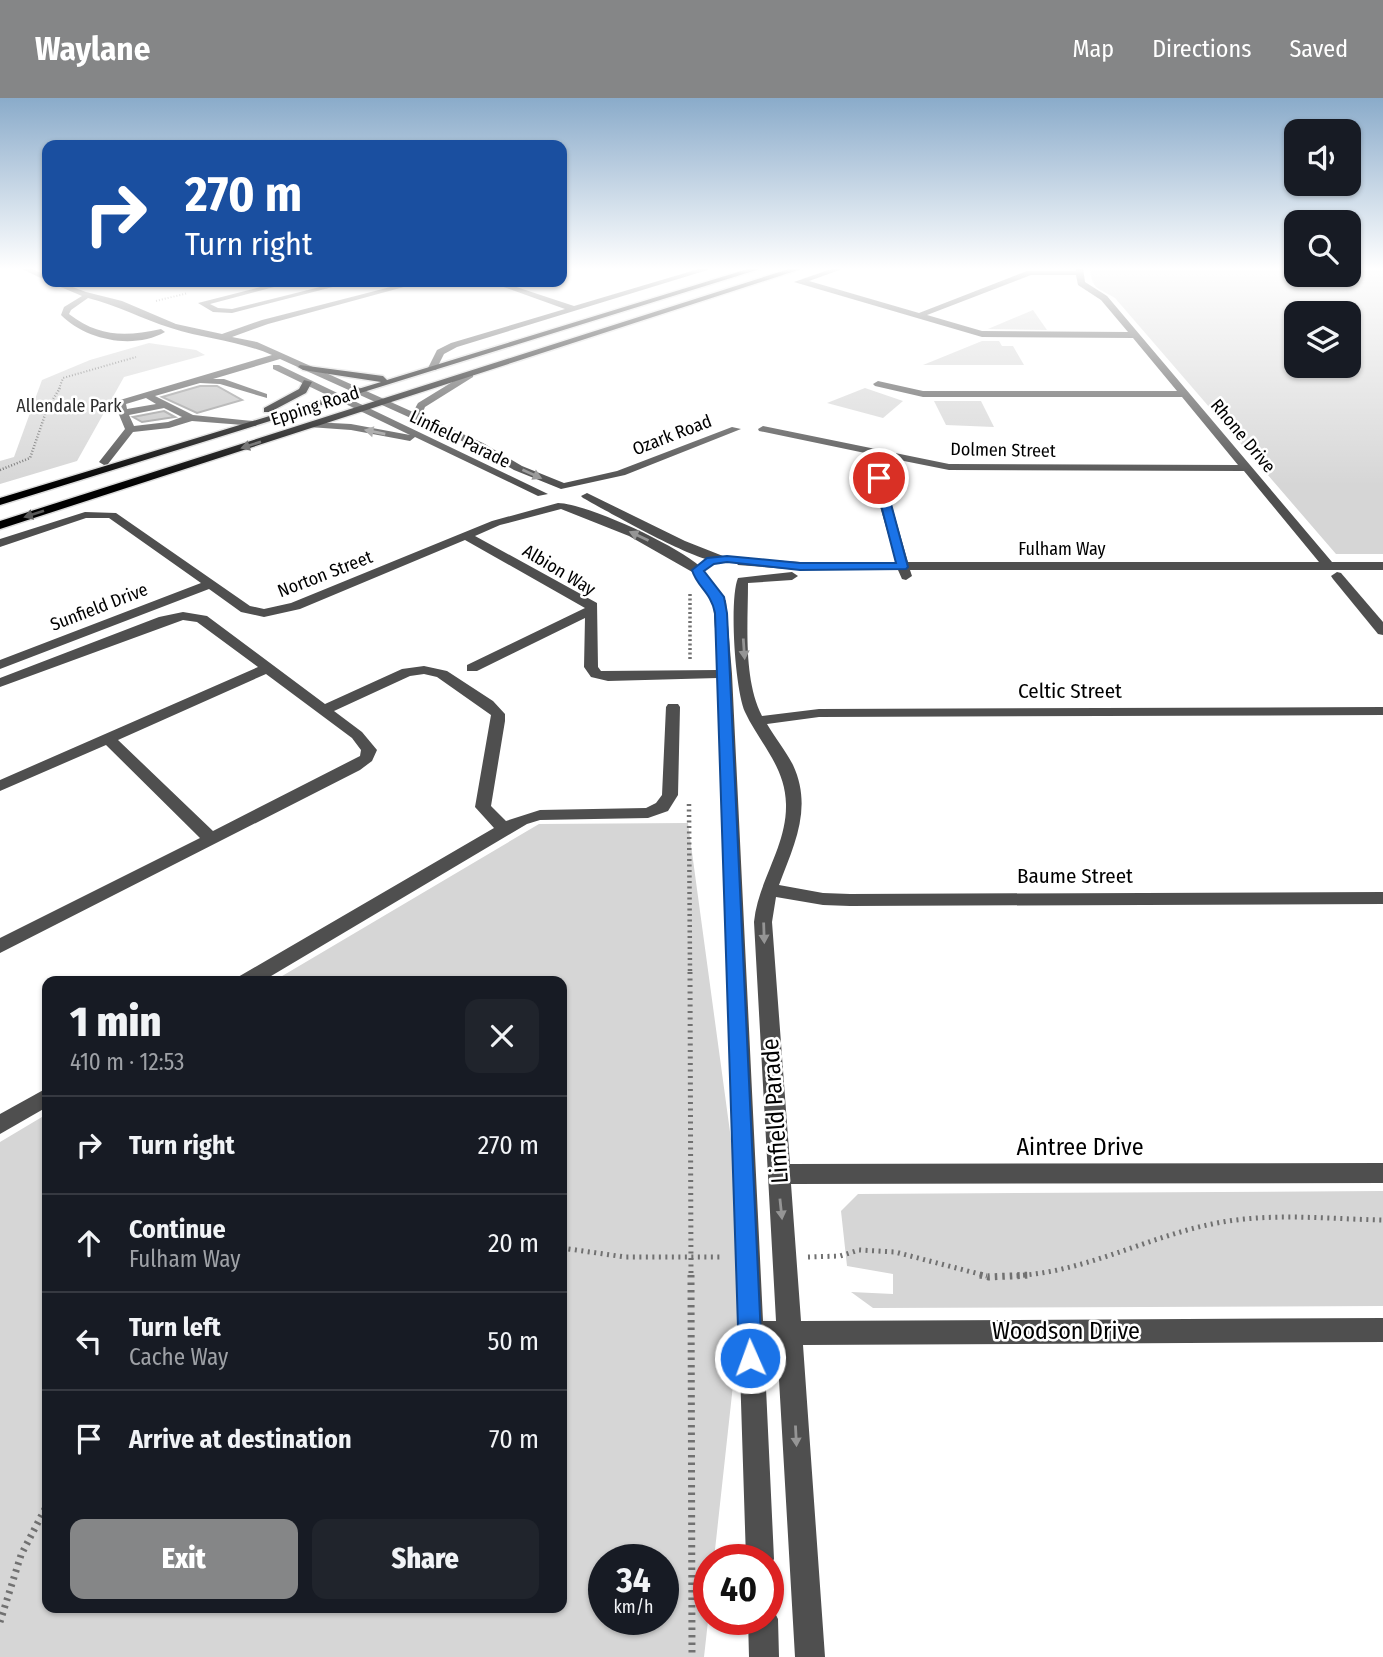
<!DOCTYPE html>
<meta charset="utf-8">
<style>
:root{--surface:#171b24;--page:#20242c;--text:#f1f3f6;--muted:#9ea1a6;--line:#363941;--accent:#858687}
body{margin:0;font-family:"Fira Sans Condensed",sans-serif;background:var(--page);color:var(--text);height:100vh;display:flex;flex-direction:column;font-size:26px;white-space:nowrap}
*{box-sizing:border-box;margin:0}
p{font-size:23px;color:var(--muted)}
.icon{flex:none;width:38px;height:38px;fill:none;stroke:currentColor;stroke-width:2;stroke-linecap:round;stroke-linejoin:round}
.map{position:relative;flex:1;overflow:hidden}
.panel{position:absolute;left:42px;top:878px;width:525px;height:637px;display:flex;flex-direction:column;background:var(--surface);border-radius:14px;box-shadow:0 2px 5px #0004}
.panel>*{flex:none}
.guide{position:absolute;left:42px;top:42px;width:525px;height:147px;border-radius:14px;box-shadow:0 2px 5px #0004;background:#1a4fa0;color:#fff;overflow:hidden}
.fabs{position:absolute;left:1284px;top:21px;display:grid;gap:14px}
.fabs a{display:grid;place-items:center;width:77px;height:77px;border-radius:14px;background:var(--surface);box-shadow:0 2px 5px #0004;font-size:35px}
.speed{position:absolute;left:588px;top:1446px;display:flex;gap:14px;font-size:35px;font-weight:700;text-align:center}
.speed>*{display:grid;place-content:center;width:91px;height:91px;border-radius:50%;background:var(--surface);box-shadow:0 2px 5px #0004;line-height:1}
.speed small{font-size:18px;font-weight:400}
.speed .limit{border:10px solid #d22;background:#fff;color:#111}
.pin{position:absolute;display:grid;place-items:center;width:60px;height:60px;color:#fff;margin:-30px;border:4px solid #fff;border-radius:50%;box-shadow:0 2px 7px #0007}
.me{position:absolute;width:77px;margin:-38px;rotate:358deg;stroke-linejoin:round;filter:drop-shadow(0 0 5px #0008)}
.turn{display:flex;align-items:center;gap:24px;height:147px;padding:0 28px;font-size:32px}
.turn .icon{width:91px;height:91px;stroke-width:2.5}
.turn b{display:block;font-size:49px;line-height:60px}
.round{display:grid;place-items:center;flex:none;width:74px;height:74px;border-radius:14px;background:var(--page)}
.summary{display:flex;align-items:center;justify-content:space-between;height:119px;padding:0 28px}
h1{font-size:42px;font-weight:800;line-height:52px}
.button{display:flex;gap:14px;margin-top:auto;padding:14px 28px}
.button a{flex:1;height:80px;border-radius:14px;background:var(--accent);color:#fff;font-size:28px;font-weight:800;line-height:80px;text-align:center}
.button a+a{background:var(--page);color:var(--text)}
ul{padding:0;list-style:none}
li{display:flex;align-items:center;gap:21px;height:98px;padding:0 28px;border-top:2px solid var(--line)}
li div{flex:1}
li b{display:block;font-size:26px}
li em{font-style:normal}
header{display:flex;align-items:center;gap:42px;box-sizing:border-box;height:98px;padding:0 35px;background:var(--accent);color:#fff}
header strong{font-size:33px}
nav{display:flex;gap:38px;margin-inline-start:auto;font-size:24px}
.map>svg:first-child{display:block}
.green{fill:#d6d6d6;fill-rule:evenodd}
.building{fill:#bfbfbf;stroke:#939393;stroke-width:2}
.lines{fill:none;stroke-linecap:round;stroke-linejoin:round}
.major-casing{stroke:#dbdbdb;stroke-width:3}
.path-far5{stroke:#717171;stroke-width:2;stroke-dasharray:1 2;stroke-linecap:butt}
.path-far4{stroke:#717171;stroke-width:2.5;stroke-dasharray:1 2;stroke-linecap:butt}
.path-far3{stroke:#717171;stroke-width:3.5;stroke-dasharray:2 2.5;stroke-linecap:butt}
.path-far2{stroke:#717171;stroke-width:4.5;stroke-dasharray:2 3.5;stroke-linecap:butt}
.path-far1{stroke:#717171;stroke-width:5;stroke-dasharray:2 4.5;stroke-linecap:butt}
.path{stroke:#717171;stroke-width:7;stroke-dasharray:2.5 5;stroke-linecap:butt}
.minor{fill:#4f4f4f;fill-rule:evenodd}
.major{fill:#000;fill-rule:evenodd}
.oneway{fill:#959595}
.oneway2{fill:#595959}
.route{fill:#1a73e8;stroke:#114b97;stroke-width:2}
.labels{text-anchor:middle;stroke-width:5;stroke-linejoin:round;paint-order:stroke}
.far-park-label{font-size:18px;fill:#2d2d2d;stroke:#fff}
.far-street-label{font-size:18px;fill:#000;stroke:#fff}
.street-label{font-size:21px;fill:#000;stroke:#fff}
.near-street-label{font-size:24px;fill:#000;stroke:#fff}
</style>
<header>
<strong>Waylane</strong>
<nav><a>Map</a><a>Directions</a><a>Saved</a></nav>
</header>
<div class="map">
<svg width="1383" height="1559" viewBox="0 0 1383 1559">
<rect width="100%" height="100%" fill="#fff"/>
<!-- green -->
<g class="green">
<path d="M1090 170H1297V177H1349V170H1383V456H1336L1115 200C1097 189 1092 192 1090 170ZM1349 215V268H1297V215Z"/>
<polygon points="1033,212 1047,232 988,231"/>
<polygon points="982,243 999,243 1002,248 1013,248 1024,267 923,267"/>
<polygon points="149,245 196,252 205,257 124,279 77,363 0,386 0,363 14,359 42,282 90,262"/>
<polygon points="865,290 903,303 883,320 827,305"/>
<polygon points="934,303 981,303 994,329 946,327"/>
<path d="M688 725 747 1159 714 1461H709V1514L704 1559H0V1044L47 1016V1510H562V884H272L539 726ZM604 1461H663V1521H604Z"/>
<polygon points="1383,1093 1383,1208 873,1210 851,1194 893,1196 893,1176 847,1168 841,1113 858,1096"/>
</g>
<!-- building -->
<g class="building">
<polygon points="200,288 217,288 242,302 197,315 162,299"/>
<polygon points="164,313 175,319 142,324 133,319"/>
</g>
<g class="lines">
<defs>
<g id="major">
<polygon points="751,170 763,170 0,407 0,400 381,284 303,272 298,269 300,267 383,278 387,282"/>
<polygon points="792,170 804,170 0,431 0,423"/>
<polygon points="304,282 312,284 306,295 270,314 264,314 264,310 299,291"/>
</g>
</defs>
<!-- major casing -->
<use href="#major" class="major-casing"/>
<!-- path-far5 -->
<g class="path-far5">
<polyline points="156,203 188,195"/>
<polyline points="59,291 63,280 136,259"/>
</g>
<!-- path-far4 -->
<polyline class="path-far4" points="0,372 30,360 47,311 60,290"/>
<!-- path-far3 -->
<polyline class="path-far3" points="690,496 690,561"/>
<!-- path-far2 -->
<polyline class="path-far2" points="689,706 690,875"/>
<!-- path-far1 -->
<g class="path-far1">
<polyline points="690,874 691,1178"/>
<polyline points="562,1150 625,1159 723,1159"/>
<polyline points="808,1159 840,1158 859,1152 895,1154 987,1178"/>
<path d="M1010 1178C1081 1176 1144 1140 1212 1126 1268 1114 1326 1121 1383 1122"/>
</g>
<!-- path -->
<g class="path">
<polyline points="691,1177 692,1559"/>
<polyline points="980,1177 989,1179 1031,1177"/>
<polyline points="0,1524 21,1457 47,1407"/>
</g>
<!-- minor -->
<g class="minor">
<polygon points="20,170 30,170 47,178 47,183"/>
<polygon points="702,170 714,170 457,249 444,256 436,272 428,270 437,252 451,245 565,211 490,184 501,184 574,208"/>
<path d="M834 170H845L809 183 919 215 1027 173H1076L1075 170H1083L1085 184 1107 198 1332 464H1383V472H910L912 478 906 482 902 481 898 472H800L738 467 736 464 742 460 800 464H896L873 384 875 377 889 360 759 333 758 331 763 328 949 366 1238 367 1182 299H923L875 288 873 286 878 283 923 293H1177L1133 240 982 239 794 184ZM1031 177H1076L1078 187 1101 202 1128 234 982 233 927 217ZM899 362 949 372 1244 373 1319 464H908L885 384V378Z"/>
<path d="M49 184H59L86 194 122 203 176 226 222 236 262 222 410 184H422L268 226 232 239 257 244 413 314 418 305 467 275H473V279L425 309 423 314 427 320 483 345 522 368 564 385 617 373 732 329 741 331 625 377 561 391 514 372 475 349 280 261 213 281H224L267 296V300L220 286 200 285 155 298 193 317 252 323 257 326 256 328 192 323 169 330 133 334 108 366 104 367 99 364 125 331 115 307 120 302 272 257C240 243 205 241 171 230 142 221 117 207 88 200L71 212 69 216C99 239 125 239 161 231L165 234C133 252 86 242 61 217L64 209 82 198ZM146 300 156 306 127 311 126 306ZM164 310 182 319 168 324 134 328 129 317Z"/>
<polygon points="280,184 293,184 210,206 218,210 232,211 340,184 352,184 232,215 213,214 198,205"/>
<polygon points="273,267 279,267 548,396 538,398 415,339 410,343 351,332 309,329 308,327 313,324 351,326 410,337 273,271"/>
<path d="M587 395 685 443 723 458 725 461 723 464C700 467 609 414 583 400L581 398Z"/>
<path d="M558 405C589 406 683 450 704 472L698 476 694 475 629 438 561 411 500 427 475 438 597 505 598 569 601 573 718 572 713 503 696 480 698 477H706L726 503 732 576 763 1223H776L754 824C758 783 787 748 786 706 785 668 760 646 745 614 735 592 729 501 738 480L792 474 798 478 792 482 748 485C748 526 743 581 762 618L819 611 1383 609V617L819 619 767 626C775 640 786 653 793 667 813 710 794 747 779 787L823 795 850 796 1383 794V806L850 808 823 807 776 799 772 824 790 1066 1383 1065V1085L791 1086 801 1223 1383 1220V1244L803 1247 825 1559H795L777 1247H764L774 1461 768 1472V1461H746L718 580 608 583 591 579 584 569 585 520 477 573H467V567L585 510 465 442 300 511 264 519 241 514 209 491 0 571V562L201 485 109 420H86L0 449V441L85 414 116 415 250 508 264 511 291 505 492 423Z"/>
<polygon points="1337,474 1341,475 1383,524 1383,537 1378,536 1333,481 1331,478"/>
<path d="M183 514 207 518 325 606 402 571 424 568 447 573 493 603 505 616V623L491 708 506 723 540 712 646 710 656 705 662 697 666 609 668 606H678L680 609 678 697 668 713 648 720 540 722 527 726 261 884H236L238 879 494 730 475 709 491 617 437 579 424 576 410 578 334 613 362 634 377 652 372 663 360 672 0 855V840L200 740 106 647 0 693V682L258 569 197 524 183 522 0 589V580L159 519ZM266 576 352 640 361 652 360 658 213 733 118 642Z"/>
<polygon points="47,990 47,1009 0,1036 0,1016"/>
<polygon points="768,1508 773,1511 778,1521 779,1559 749,1559 748,1521 768,1521"/>
</g>
<!-- major -->
<use href="#major" class="major"/>
</g>
<!-- one-way arrows -->
<defs><path id="oneway-solid" d="M-6-.8H1V-3.2L6.5 0L1 3.2V.8H-6Z" transform="scale(1.75)"/></defs>
<g class="oneway">
<use href="#oneway-solid" transform="translate(375 334) rotate(-169)"/>
<use href="#oneway-solid" transform="translate(532 376) rotate(24)"/>
<use href="#oneway-solid" transform="translate(639 438) rotate(-155)"/>
<use href="#oneway-solid" transform="translate(744 551) rotate(86)"/>
<use href="#oneway-solid" transform="translate(764 835) rotate(88)"/>
<use href="#oneway-solid" transform="translate(781 1111) rotate(84)"/>
<use href="#oneway-solid" transform="translate(796 1338) rotate(87)"/>
</g>
<g class="oneway2">
<use href="#oneway-solid" transform="translate(251 347) rotate(162)"/>
<use href="#oneway-solid" transform="translate(34 416) rotate(162)"/>
</g>
<!-- sky -->
<linearGradient id="sky" x2="0" y2="1"><stop stop-color="#8aabca"/><stop offset="0.44" stop-color="#fff"/><stop offset="1" stop-color="#fff" stop-opacity="0"/></linearGradient>
<rect width="1383" height="388" fill="url(#sky)"/>
<!-- route -->
<path class="route" d="M879 377 884 380 908 469 906 471 800 472 727 464 714 466 704 473 724 499 727 515 762 1260 759 1268 750 1271 742 1268 739 1260 715 515C711 494 697 489 692 472L707 460 727 458 800 465H896L874 380Z"/>
<g class="labels">
<!-- far-park labels -->
<g class="far-park-label">
<text x="69" y="314">Allendale Park</text>
</g>
<!-- far-street labels -->
<g class="far-street-label">
<text transform="translate(315 308) rotate(-18)" y="6">Epping Road</text>
<text transform="translate(672 337) rotate(-21)" y="6">Ozark Road</text>
<text transform="translate(1243 338) rotate(50)" y="6">Rhone Drive</text>
<text transform="translate(460 341) rotate(26)" y="6">Linfield Parade</text>
<text transform="translate(1003 352) rotate(1)" y="6">Dolmen Street</text>
<text x="1062" y="457">Fulham Way</text>
<text transform="translate(559 472) rotate(31)" y="6">Albion Way</text>
<text transform="translate(325 476) rotate(-21)" y="6">Norton Street</text>
<text transform="translate(99 509) rotate(-21)" y="6">Sunfield Drive</text>
</g>
<!-- street labels -->
<g class="street-label">
<text x="1070" y="600">Celtic Street</text>
<text x="1075" y="785">Baume Street</text>
</g>
<!-- near-street labels -->
<g class="near-street-label">
<text transform="translate(775 1013) rotate(-94)" y="8">Linfield Parade</text>
<text x="1080" y="1057">Aintree Drive</text>
<text x="1066" y="1241">Woodson Drive</text>
</g>
</g>
</svg>
<div class="fabs">
<a><svg class="icon" aria-label="sound" viewBox="0 0 24 24"><path d="M4 9h4l5-4v14l-5-4H4zM17 9q2 3 0 6"/></svg></a>
<a><svg class="icon" aria-label="search" viewBox="0 0 24 24"><circle cx="10" cy="10" r="6"/><path d="M15 15l6 6"/></svg></a>
<a><svg class="icon" aria-label="layers" viewBox="0 0 24 24"><path d="M12 4l9 5-9 5-9-5zM3 14l9 5 9-5"/></svg></a>
</div>
<div class="speed"><div>34<small>km/h</small></div><div class="limit">40</div></div>
<div class="pin" style="left:879px;top:380px;background:#d93025"><svg class="icon" aria-label="arrive" viewBox="0 0 24 24"><path d="M6 21V4h12l-3 4 3 4H6"/></svg></div>
<svg class="me" style="left:750px;top:1260px" viewBox="-20 -20 40 40"><circle r="17" fill="#1a73e8" stroke="#fff" stroke-width="3"/><path d="M0-11L8 9 0 5-8 9z" fill="#fff"/></svg>
<div class="guide">
<div class="turn"><svg class="icon" aria-label="right" viewBox="0 0 24 24"><path d="M7 20v-9h11M14 6l5 5-5 5"/></svg><div><b>270 m</b>Turn right</div></div>
</div>
<section class="panel">
<div class="summary"><div><h1>1 min</h1><p>410 m · 12:53</p></div><a class="round"><svg class="icon" aria-label="close" viewBox="0 0 24 24"><path d="M6 6l12 12M18 6L6 18"/></svg></a></div>
<ul>
<li><svg class="icon" aria-label="right" viewBox="0 0 24 24"><path d="M7 20v-9h11M14 6l5 5-5 5"/></svg><div><b>Turn right</b></div><em>270 m</em></li>
<li><svg class="icon" aria-label="ahead" viewBox="0 0 24 24"><path d="M12 20V5M6 11l6-6 6 6"/></svg><div><b>Continue</b><p>Fulham Way</p></div><em>20 m</em></li>
<li><svg class="icon" aria-label="left" viewBox="0 0 24 24"><path d="M17 20v-9H6M10 6l-5 5 5 5"/></svg><div><b>Turn left</b><p>Cache Way</p></div><em>50 m</em></li>
<li><svg class="icon" aria-label="arrive" viewBox="0 0 24 24"><path d="M6 21V4h12l-3 4 3 4H6"/></svg><div><b>Arrive at destination</b></div><em>70 m</em></li>
</ul>
<div class="button"><a>Exit</a><a>Share</a></div>
</section>
</div>
